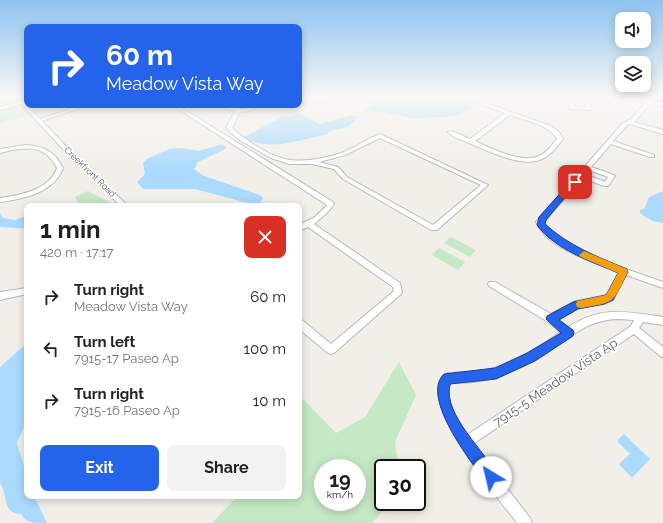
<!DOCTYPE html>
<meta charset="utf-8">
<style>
:root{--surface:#fff;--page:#f2f2f2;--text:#202124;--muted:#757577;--accent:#2563eb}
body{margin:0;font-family:Raleway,sans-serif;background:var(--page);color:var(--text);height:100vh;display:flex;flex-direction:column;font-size:15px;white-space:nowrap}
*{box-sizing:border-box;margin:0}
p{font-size:13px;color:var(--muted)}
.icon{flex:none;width:22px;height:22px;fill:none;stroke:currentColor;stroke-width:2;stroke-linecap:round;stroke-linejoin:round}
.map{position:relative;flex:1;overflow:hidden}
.panel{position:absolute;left:24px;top:203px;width:278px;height:296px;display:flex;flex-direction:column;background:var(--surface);border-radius:8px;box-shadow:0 2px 10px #0003}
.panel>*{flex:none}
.hud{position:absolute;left:24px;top:24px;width:278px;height:84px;border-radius:8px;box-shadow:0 2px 10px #0003;background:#2563eb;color:#fff;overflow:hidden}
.buttons{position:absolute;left:615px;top:12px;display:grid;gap:8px}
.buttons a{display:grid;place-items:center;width:36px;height:36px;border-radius:8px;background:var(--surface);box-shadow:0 2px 10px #0003;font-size:20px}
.speed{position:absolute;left:314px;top:459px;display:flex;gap:8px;font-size:20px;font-weight:700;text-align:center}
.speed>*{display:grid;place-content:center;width:52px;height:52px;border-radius:50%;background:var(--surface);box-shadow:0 2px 10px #0003;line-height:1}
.speed small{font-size:10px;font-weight:400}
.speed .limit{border:2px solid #111;border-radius:6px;background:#fff;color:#111}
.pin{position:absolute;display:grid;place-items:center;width:34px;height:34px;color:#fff;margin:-17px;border-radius:8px;box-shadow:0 2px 6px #0006}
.me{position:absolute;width:44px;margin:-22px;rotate:324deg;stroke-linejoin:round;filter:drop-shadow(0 0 3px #0008)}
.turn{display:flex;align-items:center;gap:14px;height:84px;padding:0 16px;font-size:18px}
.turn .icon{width:52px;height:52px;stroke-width:2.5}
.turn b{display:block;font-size:28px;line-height:34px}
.round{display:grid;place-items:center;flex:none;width:42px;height:42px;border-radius:8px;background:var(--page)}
.headline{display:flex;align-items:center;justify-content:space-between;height:68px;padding:0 16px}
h1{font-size:24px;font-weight:700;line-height:30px}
.cta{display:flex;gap:8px;margin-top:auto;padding:8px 16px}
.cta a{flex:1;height:46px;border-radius:8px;background:var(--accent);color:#fff;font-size:16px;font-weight:700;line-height:46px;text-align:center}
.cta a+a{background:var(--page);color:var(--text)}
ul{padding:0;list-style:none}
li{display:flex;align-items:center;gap:12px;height:52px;padding:0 16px}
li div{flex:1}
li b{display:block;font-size:15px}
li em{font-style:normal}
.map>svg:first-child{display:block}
.green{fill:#c5e8c5;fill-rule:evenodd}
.water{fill:#aadaff}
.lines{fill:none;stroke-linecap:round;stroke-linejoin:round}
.minor-casing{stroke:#b5b8bc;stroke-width:2}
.trunk-casing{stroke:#f9ab00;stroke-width:2}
.minor{fill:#fff;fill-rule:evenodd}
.trunk{fill:#feeaa1;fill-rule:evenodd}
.route{fill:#2563eb;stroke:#184099}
.slow{fill:#f59e0b}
.labels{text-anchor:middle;stroke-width:3;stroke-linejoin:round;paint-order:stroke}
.far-street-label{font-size:9px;fill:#5f6368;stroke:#fff}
.near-street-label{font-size:13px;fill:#5f6368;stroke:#fff}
</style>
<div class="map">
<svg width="663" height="523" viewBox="0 0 663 523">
<rect width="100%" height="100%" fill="#f1efe8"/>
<!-- green -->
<g class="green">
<polygon points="17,106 26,116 0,123 0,111"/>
<polygon points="88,191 109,202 111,206 80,206 75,197"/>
<polygon points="451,237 476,250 470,257 444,243"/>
<polygon points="439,248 465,262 458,270 432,255"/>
<path d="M399 362 416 395 395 442 398 468H383V502H390L372 523H212L238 496H299V395L336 433 365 417ZM323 468H357V502H323Z"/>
</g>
<!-- water -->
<g class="water">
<polygon points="380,97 434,99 449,97 463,101 472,107 461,114 445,117 411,118 384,112 364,111"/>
<path d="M300 114 320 124 353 115 358 117 348 127 329 131 327 134C301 139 269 153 244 137L280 118Z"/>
<polygon points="222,144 227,148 198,162 194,169 204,176 260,195 263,198 259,204 244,202 195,189 143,189 137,182 145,174 143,163 147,159 169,149 180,148 199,151"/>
<path d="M663 191V223C653 222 648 219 640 213V210L645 208 649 197Z"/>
<path d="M0 213 3 218 15 220 27 216V228C17 229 10 227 0 227Z"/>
<path d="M27 343V420L17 443 27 476V496H34L47 523C36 523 25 523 21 514 1 513 9 496 0 483V367Z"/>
<polygon points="624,434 650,459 632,478 619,464 630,454 617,441"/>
</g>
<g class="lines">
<defs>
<g id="minor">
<polygon points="299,97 328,104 330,105 328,106 299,99"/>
<path d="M461 97H468L551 126 559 132 563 139C557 147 550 156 540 160 520 167 488 151 469 143 462 140 453 137 447 132L452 131 470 139 505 113ZM510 115C524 120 550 125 557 139 552 145 546 153 539 156 522 164 490 148 475 141Z"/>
<polygon points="565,97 570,97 574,107 587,107 581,97 586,97 592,109 590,110 570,109"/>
<path d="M650 97H655L653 100 663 103V106L651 103 634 122 663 130V134L630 124 627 125 613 141 654 155V157H650L611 144 591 167 614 175 615 176 608 186H604L582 178 544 222C562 251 631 270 663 282V288L626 275 613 300 604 304 578 308 558 319 568 327C604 305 625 312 663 317V325L643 322 639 328 663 347V357L660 356 634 334 473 444 530 518 532 523H517C503 504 407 389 448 373 458 372 469 373 479 371 510 367 536 349 561 332L548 322 489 286 488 284 489 282H495L551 314 576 301 607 295 619 272C599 265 556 250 543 233 540 230 538 225 536 222L623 123 631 119ZM589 170 608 177 605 182 585 174ZM619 319 634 320 631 326 467 435C460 423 441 396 451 383 458 382 465 383 472 382 494 380 514 371 533 361 563 345 583 319 619 319Z"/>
<polygon points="656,97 663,97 663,100 656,98"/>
<polygon points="17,99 21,99 22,101 27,100 27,103 25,103 40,119 82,105 89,105 42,121 79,160 128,206 121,206 75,162 21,104 0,110 0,107 18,102"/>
<polygon points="172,105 177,105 333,202 334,204 328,212 314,224 400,283 402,292 401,294 334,353 331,354 328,353 299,329 299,319 302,320 331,344 394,291 393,287 308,227 299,231 299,225 315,217 327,205"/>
<path d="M211 105H220L235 108 234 105H238L240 109C248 110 258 105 266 105L245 112H240L232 128C245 140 272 158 290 160 307 162 326 158 341 153 355 148 366 139 380 134L488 185 437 230H431L343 179 334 169 312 164H289L271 158 238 139 227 129 226 128 235 111ZM380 138 481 185 433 225 347 177 338 167 319 162 345 155Z"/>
<path d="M26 145C45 147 54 151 63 168 54 193 23 199 0 202V198C21 195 49 190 57 168 45 143 23 147 0 153V149Z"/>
<polygon points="27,288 27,294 0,300 0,292"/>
</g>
<polygon id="trunk" points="0,97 10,97 0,102"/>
</defs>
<!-- minor casing -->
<use href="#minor" class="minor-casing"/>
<!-- trunk casing -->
<use href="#trunk" class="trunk-casing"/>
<!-- minor -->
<use href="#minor" class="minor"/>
<!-- trunk -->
<use href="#trunk" class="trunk"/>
</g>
<!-- sky -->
<linearGradient id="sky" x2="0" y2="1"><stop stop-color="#8fc3f1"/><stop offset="0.57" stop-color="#f9f8f5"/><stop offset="1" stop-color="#f9f8f5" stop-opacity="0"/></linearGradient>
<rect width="663" height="170" fill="url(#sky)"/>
<!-- route -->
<path class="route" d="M572 180 578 182 546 220 545 224C569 246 598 257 627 269L628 272 613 300 604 304 578 309 559 320 573 330 574 333 573 336 535 361 496 379 450 384C442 415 487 452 498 477L496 482 491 484 486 482C471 462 420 397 444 374L495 368 527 353 561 333 546 319 547 316 573 302 606 295 618 273C591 261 555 250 537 225L539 217Z"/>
<!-- slow -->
<path class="slow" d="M584 251 627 269 628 272C612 303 617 302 581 308L577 307 576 304 577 301 606 295 618 273 581 257 579 255Z"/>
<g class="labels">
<!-- far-street labels -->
<g class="far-street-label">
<text transform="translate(90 172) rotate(44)" y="3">Creekfront Road</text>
</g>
<!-- near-street labels -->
<g class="near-street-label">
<text transform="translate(555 382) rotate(-34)" y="5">7915-5 Meadow Vista Ap</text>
</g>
</g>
</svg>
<div class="buttons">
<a><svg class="icon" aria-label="sound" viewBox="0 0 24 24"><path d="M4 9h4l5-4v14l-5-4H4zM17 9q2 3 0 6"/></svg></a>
<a><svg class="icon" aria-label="layers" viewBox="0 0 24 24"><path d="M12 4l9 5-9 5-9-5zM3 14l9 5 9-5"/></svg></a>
</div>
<div class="speed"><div>19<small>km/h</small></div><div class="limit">30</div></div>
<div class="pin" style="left:575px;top:182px;background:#d93025"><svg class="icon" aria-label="arrive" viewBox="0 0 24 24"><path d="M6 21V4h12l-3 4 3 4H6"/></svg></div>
<svg class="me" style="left:491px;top:477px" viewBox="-20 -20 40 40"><circle r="19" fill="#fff"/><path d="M0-13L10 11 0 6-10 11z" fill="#2563eb"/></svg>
<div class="hud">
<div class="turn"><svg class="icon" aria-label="right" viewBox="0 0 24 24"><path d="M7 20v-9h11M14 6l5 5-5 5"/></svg><div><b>60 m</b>Meadow Vista Way</div></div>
</div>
<section class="panel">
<div class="headline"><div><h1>1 min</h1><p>420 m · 17:17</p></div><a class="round" style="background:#d93025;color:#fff"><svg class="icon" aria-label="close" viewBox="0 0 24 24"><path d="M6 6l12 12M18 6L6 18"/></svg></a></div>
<ul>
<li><svg class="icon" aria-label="right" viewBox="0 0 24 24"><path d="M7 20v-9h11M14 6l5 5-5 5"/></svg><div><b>Turn right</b><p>Meadow Vista Way</p></div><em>60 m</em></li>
<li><svg class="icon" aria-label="left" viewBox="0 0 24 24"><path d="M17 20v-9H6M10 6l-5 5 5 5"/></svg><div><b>Turn left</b><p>7915-17 Paseo Ap</p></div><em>100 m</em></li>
<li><svg class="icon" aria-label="right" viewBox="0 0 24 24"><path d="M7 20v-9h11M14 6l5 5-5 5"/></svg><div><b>Turn right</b><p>7915-16 Paseo Ap</p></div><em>10 m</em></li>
</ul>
<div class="cta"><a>Exit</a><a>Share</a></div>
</section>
</div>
